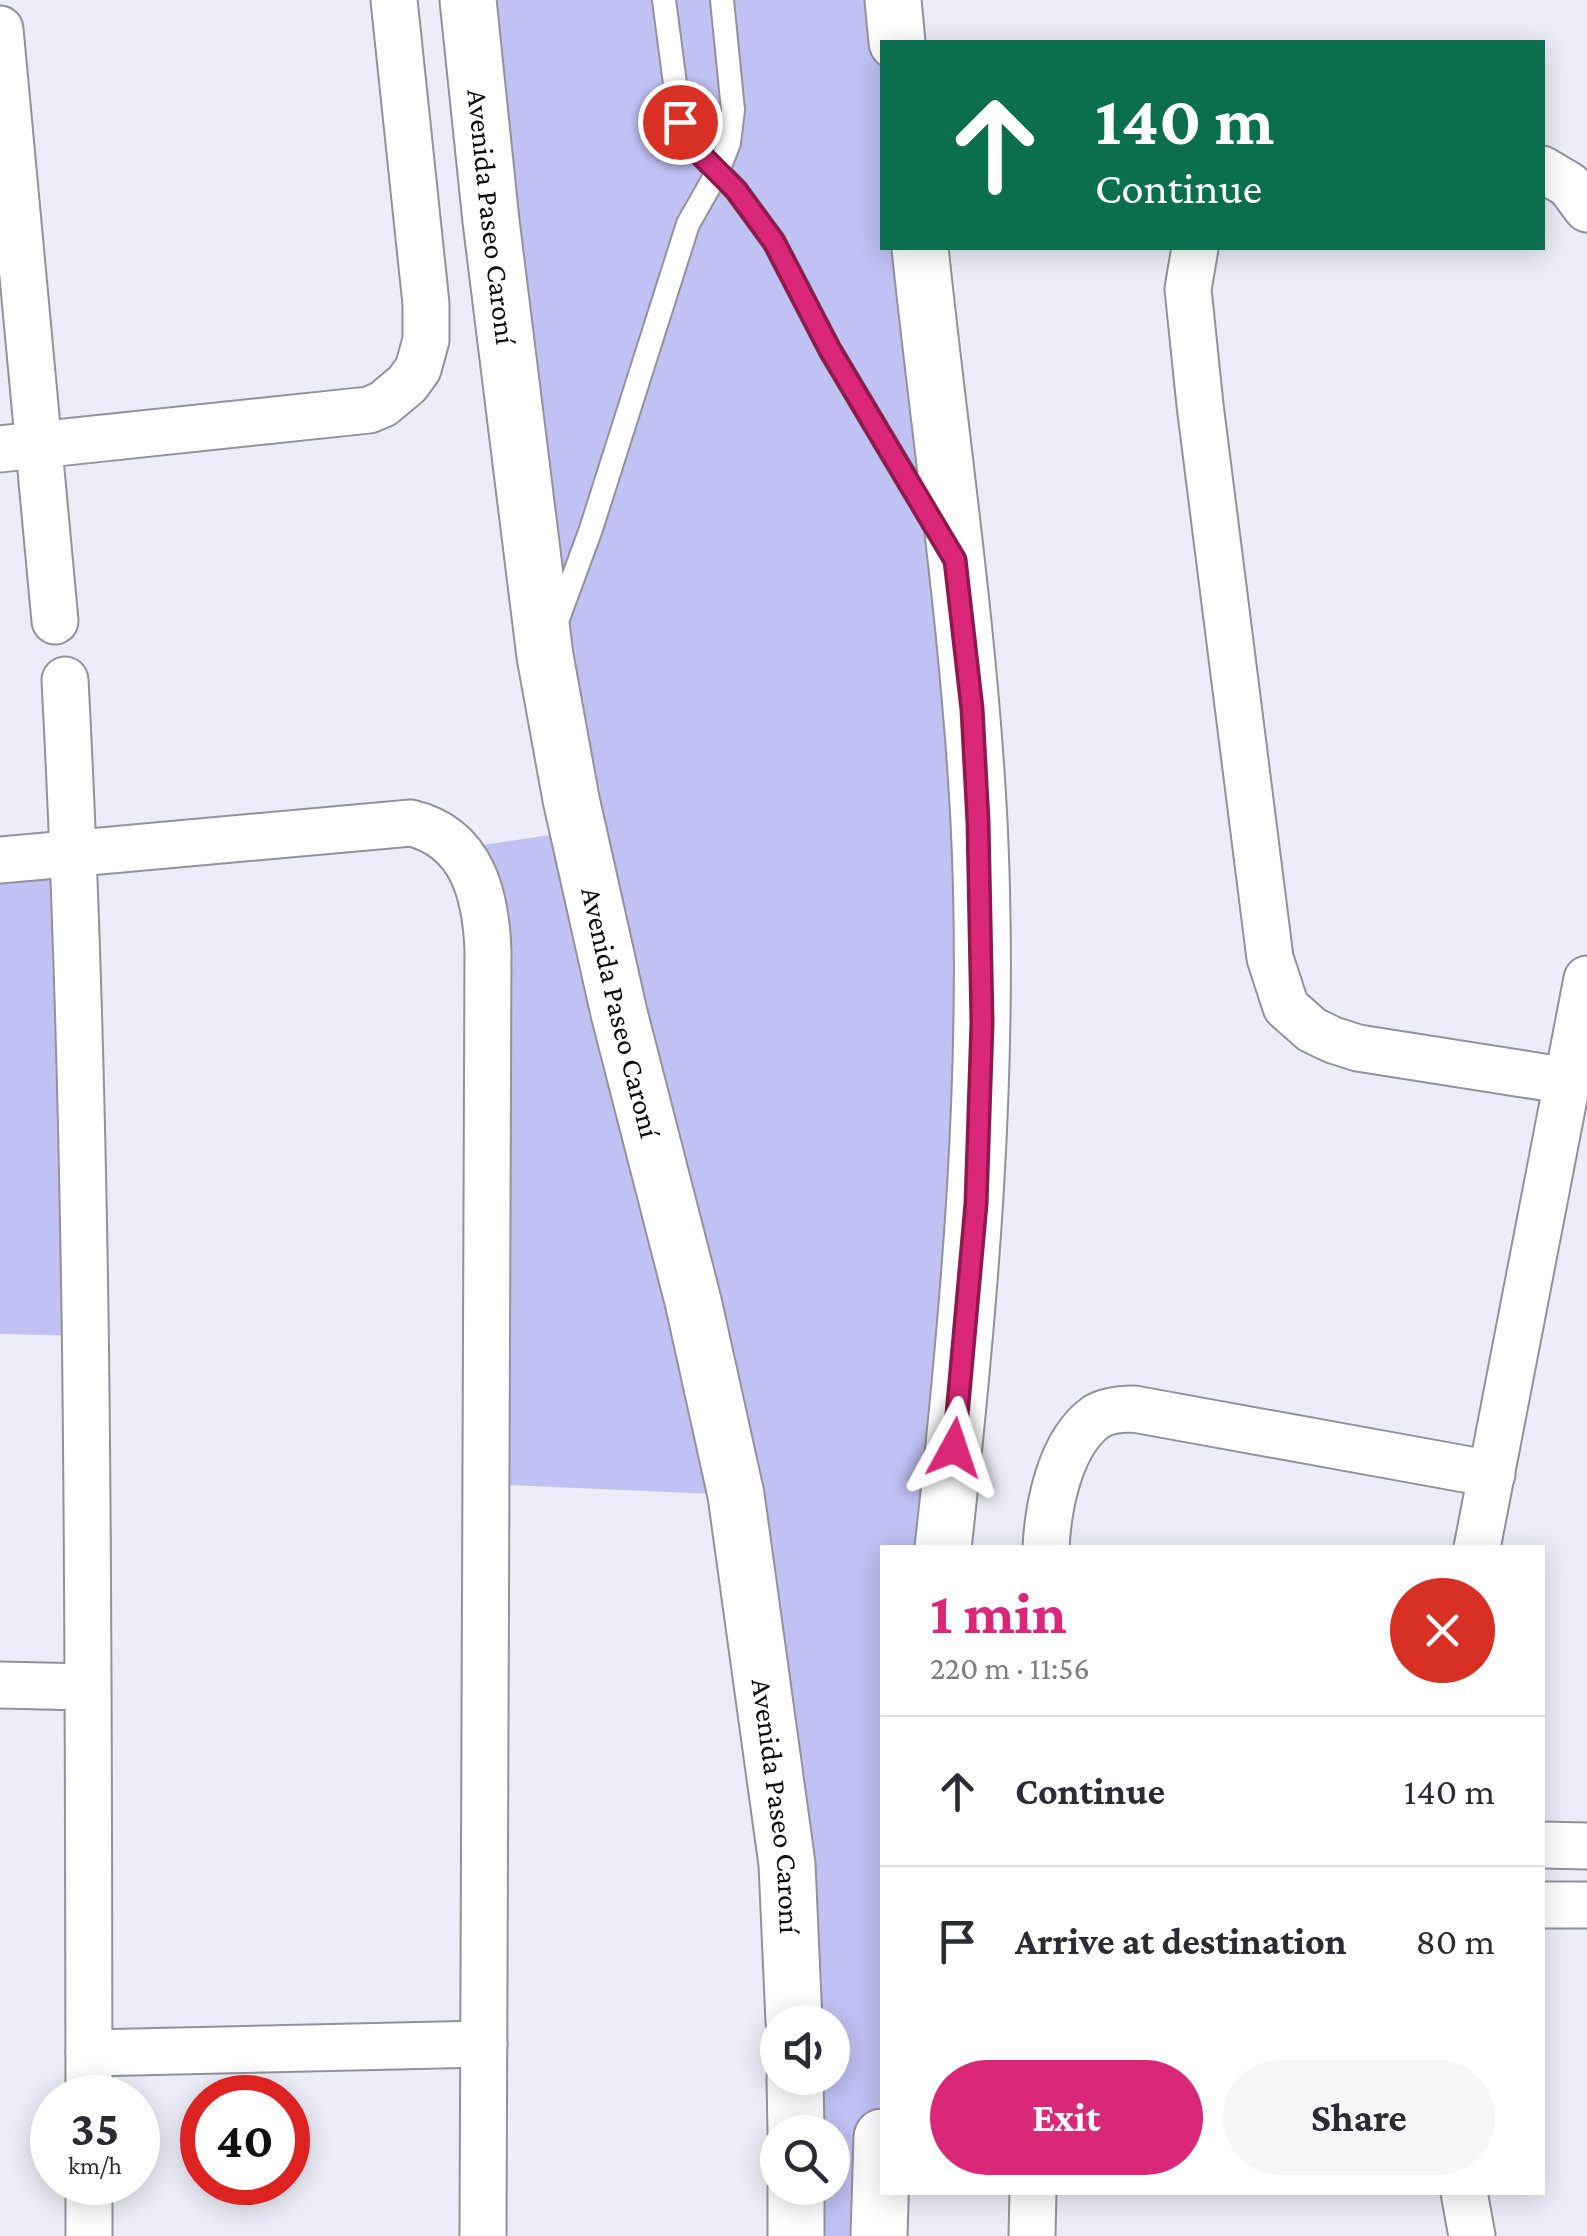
<!DOCTYPE html>
<meta charset="utf-8">
<style>
:root{--surface:#fff;--page:#f7f7f7;--text:#2b2b33;--muted:#7c7c81;--line:#e1e1e2;--accent:#db2777}
body{margin:0;font-family:"Crimson Pro",serif;background:var(--page);color:var(--text);height:100vh;display:flex;flex-direction:column;font-size:38px;white-space:nowrap}
*{box-sizing:border-box;margin:0}
p{font-size:32px;color:var(--muted)}
.icon{flex:none;width:55px;height:55px;fill:none;stroke:currentColor;stroke-width:2;stroke-linecap:round;stroke-linejoin:round}
.map{position:relative;flex:1;overflow:hidden}
.panel{position:absolute;left:880px;top:1545px;width:665px;height:650px;display:flex;flex-direction:column;background:var(--surface);border-radius:0px;box-shadow:0 5px 25px #0003}
.panel>*{flex:none}
.hud{position:absolute;left:880px;top:40px;width:665px;height:210px;border-radius:0px;box-shadow:0 5px 25px #0003;background:#0b6e4f;color:#fff;overflow:hidden}
.controls{position:absolute;left:760px;top:2005px;display:grid;gap:20px}
.controls a{display:grid;place-items:center;width:90px;height:90px;border-radius:50%;background:var(--surface);box-shadow:0 5px 25px #0003;font-size:50px}
.speed{position:absolute;left:30px;top:2075px;display:flex;gap:20px;font-size:50px;font-weight:700;text-align:center}
.speed>*{display:grid;place-content:center;width:130px;height:130px;border-radius:50%;background:var(--surface);box-shadow:0 5px 25px #0003;line-height:1}
.speed small{font-size:25px;font-weight:400}
.speed .limit{border:15px solid #d22;background:#fff;color:#111}
.pin{position:absolute;display:grid;place-items:center;width:85px;height:85px;color:#fff;margin:-42px;border:5px solid #fff;border-radius:50%;box-shadow:0 2px 10px #0007}
.me{position:absolute;width:110px;margin:-55px;rotate:5deg;stroke-linejoin:round;filter:drop-shadow(0 0 8px #0008)}
.turn{display:flex;align-items:center;gap:35px;height:210px;padding:0 50px;font-size:45px}
.turn .icon{width:130px;height:130px;stroke-width:2.5}
.turn b{display:block;font-size:70px;line-height:85px}
.round{display:grid;place-items:center;flex:none;width:105px;height:105px;border-radius:52px;background:var(--page)}
.head{display:flex;align-items:center;justify-content:space-between;height:170px;padding:0 50px}
h1{font-size:60px;font-weight:700;line-height:75px;color:var(--accent)}
.button{display:flex;gap:20px;margin-top:auto;padding:20px 50px}
.button a{flex:1;height:115px;border-radius:60px;background:var(--accent);color:#fff;font-size:40px;font-weight:700;line-height:115px;text-align:center}
.button a+a{background:var(--page);color:var(--text)}
ul{padding:0;list-style:none}
li{display:flex;align-items:center;gap:30px;height:150px;padding:0 50px;border-top:2px solid var(--line)}
li div{flex:1}
li b{display:block;font-size:38px}
li em{font-style:normal}
.map>svg:first-child{display:block}
.green{fill:#bfc2f3}
.lines{fill:none;stroke-linecap:round;stroke-linejoin:round}
.lane-casing{stroke:#91929c;stroke-width:26}
.street-casing{stroke:#91929c;stroke-width:49}
.secondary-casing{stroke:#91929c;stroke-width:59}
.lane{stroke:#fff;stroke-width:22}
.street{stroke:#fff;stroke-width:45}
.secondary{stroke:#fff;stroke-width:55}
.route-casing{stroke:#8e194d;stroke-width:25}
.route{stroke:#db2777;stroke-width:18}
.labels{text-anchor:middle;stroke-width:10;stroke-linejoin:round;paint-order:stroke}
.street-label{font-size:30px;fill:#0d0d11;stroke:#ecedf8}
</style>
<div class="map">
<svg width="1587" height="2236" viewBox="0 0 1587 2236">
<rect width="100%" height="100%" fill="#ecedf8"/>
<!-- green -->
<g class="green">
<polygon points="468,0 893,0 882,42 882,248 920,248 971,709 943,1547 882,1548 882,2137 879,2236 796,2236 796,2188 832,2188 832,2132 796,2132 795,2078 832,2078 832,2022 794,2022 736,1495 485,1484 488,951 456,849 577,831"/>
<polygon points="74,853 85,1336 0,1334 0,860"/>
</g>
<g class="lines">
<defs>
<g id="lane">
<polyline points="664,0 680,122 694,148 736,190 774,242 830,350 938,531"/>
<polyline points="556,624 591,529 688,224 718,171 729,143 733,110 722,0"/>
</g>
<g id="street">
<polyline points="0,29 55,621"/>
<polyline points="1542,169 1569,185 1587,209"/>
<polyline points="1195,248 1188,289 1200,405 1270,958 1286,1007 1312,1030 1333,1040 1358,1048 1568,1081"/>
<polyline points="0,449 369,410 383,404 407,384 418,369 426,340 426,304 394,0"/>
<path d="M65 680C90 1152 88 1625 89 2098"/>
<path d="M0 860 411 823C473 838 486 896 488 951L483 2236"/>
<path d="M1046 1548C1048 1506 1060 1443 1096 1417 1107 1410 1121 1409 1134 1409L1492 1474"/>
<polyline points="1477,1548 1587,979"/>
<polyline points="0,1685 87,1687"/>
<polyline points="1542,1845 1587,1846"/>
<polyline points="1542,1905 1587,1905"/>
<polyline points="89,2053 484,2044"/>
<polyline points="89,2182 89,2236"/>
<polyline points="1464,2192 1472,2236"/>
<polyline points="1032,2236 1033,2192"/>
</g>
<g id="secondary">
<path id="s1" d="M468 0 491 221 545 656 571 799 619 1013 693 1301 736 1495 787 1864 794 2022"/>
<polyline points="893,0 897,42"/>
<path d="M920 248C940 438 969 629 979 821 991 1065 970 1306 943 1548"/>
<polyline points="795,2078 796,2132"/>
<polyline points="796,2236 796,2188"/>
<polyline points="879,2236 882,2137"/>
</g>
</defs>
<!-- lane casing -->
<use href="#lane" class="lane-casing"/>
<!-- street casing -->
<use href="#street" class="street-casing"/>
<!-- secondary casing -->
<use href="#secondary" class="secondary-casing"/>
<!-- lane -->
<use href="#lane" class="lane"/>
<!-- street -->
<use href="#street" class="street"/>
<!-- secondary -->
<use href="#secondary" class="secondary"/>
</g>
<g class="lines">
<defs>
<polyline id="route" points="680,122 694,148 736,190 774,242 830,350 955,560 972,709 978,822 982,1023 976,1204 954,1448"/>
</defs>
<!-- route casing -->
<use href="#route" class="route-casing"/>
<!-- route -->
<use href="#route" class="route"/>
</g>
<g class="labels">
<!-- street labels -->
<g class="street-label">
<text dy="10" stroke="none"><textPath href="#s1" startOffset="218">Avenida Paseo Caroní</textPath></text>
<text dy="10" stroke="none"><textPath href="#s1" startOffset="1025">Avenida Paseo Caroní</textPath></text>
<text dy="10" stroke="none"><textPath href="#s1" startOffset="1835">Avenida Paseo Caroní</textPath></text>
</g>
</g>
</svg>
<div class="controls">
<a><svg class="icon" aria-label="sound" viewBox="0 0 24 24"><path d="M4 9h4l5-4v14l-5-4H4zM17 9q2 3 0 6"/></svg></a>
<a><svg class="icon" aria-label="search" viewBox="0 0 24 24"><circle cx="10" cy="10" r="6"/><path d="M15 15l6 6"/></svg></a>
</div>
<div class="speed"><div>35<small>km/h</small></div><div class="limit">40</div></div>
<div class="pin" style="left:680px;top:122px;background:#d93025"><svg class="icon" aria-label="arrive" viewBox="0 0 24 24"><path d="M6 21V4h12l-3 4 3 4H6"/></svg></div>
<svg class="me" style="left:954px;top:1448px" viewBox="-20 -20 40 40"><path d="M0-17L14 15 0 8-14 15z" fill="#db2777" stroke="#fff" stroke-width="4"/></svg>
<div class="hud">
<div class="turn"><svg class="icon" aria-label="ahead" viewBox="0 0 24 24"><path d="M12 20V5M6 11l6-6 6 6"/></svg><div><b>140 m</b>Continue</div></div>
</div>
<section class="panel">
<div class="head"><div><h1>1 min</h1><p>220 m · 11:56</p></div><a class="round" style="background:#d93025;color:#fff"><svg class="icon" aria-label="close" viewBox="0 0 24 24"><path d="M6 6l12 12M18 6L6 18"/></svg></a></div>
<ul>
<li><svg class="icon" aria-label="ahead" viewBox="0 0 24 24"><path d="M12 20V5M6 11l6-6 6 6"/></svg><div><b>Continue</b></div><em>140 m</em></li>
<li><svg class="icon" aria-label="arrive" viewBox="0 0 24 24"><path d="M6 21V4h12l-3 4 3 4H6"/></svg><div><b>Arrive at destination</b></div><em>80 m</em></li>
</ul>
<div class="button"><a>Exit</a><a>Share</a></div>
</section>
</div>
